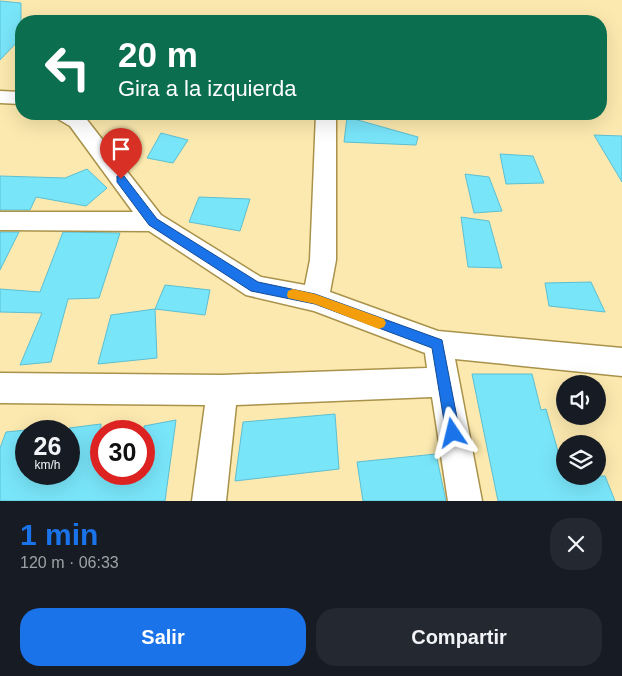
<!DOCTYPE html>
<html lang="es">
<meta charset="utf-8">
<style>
:root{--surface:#171b24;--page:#242831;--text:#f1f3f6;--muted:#9ea1a6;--accent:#1a73e8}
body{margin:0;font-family:Helvetica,sans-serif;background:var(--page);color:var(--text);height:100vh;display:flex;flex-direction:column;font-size:19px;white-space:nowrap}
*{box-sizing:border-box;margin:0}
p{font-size:16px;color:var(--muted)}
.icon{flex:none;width:28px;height:28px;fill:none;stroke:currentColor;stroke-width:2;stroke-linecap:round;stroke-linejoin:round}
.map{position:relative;height:501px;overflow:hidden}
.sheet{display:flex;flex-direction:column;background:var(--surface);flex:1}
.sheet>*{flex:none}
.hud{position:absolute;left:15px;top:15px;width:592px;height:105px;border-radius:20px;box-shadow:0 5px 20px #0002;background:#0b6e4f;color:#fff;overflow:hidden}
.controls{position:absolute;left:556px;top:375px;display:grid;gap:10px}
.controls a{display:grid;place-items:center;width:50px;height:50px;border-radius:50%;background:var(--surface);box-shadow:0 5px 20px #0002;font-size:25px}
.speed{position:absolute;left:15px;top:420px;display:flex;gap:10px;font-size:25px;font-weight:700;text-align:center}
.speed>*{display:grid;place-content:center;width:65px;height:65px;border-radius:50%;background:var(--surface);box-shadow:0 5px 20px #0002;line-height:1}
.speed small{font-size:12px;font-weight:400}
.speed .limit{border:8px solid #d22;background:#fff;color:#111}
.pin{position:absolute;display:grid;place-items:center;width:42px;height:42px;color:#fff;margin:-51px -21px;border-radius:50% 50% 50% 0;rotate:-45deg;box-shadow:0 0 5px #0007}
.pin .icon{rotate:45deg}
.me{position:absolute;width:55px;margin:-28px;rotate:350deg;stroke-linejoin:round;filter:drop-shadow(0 0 4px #0008)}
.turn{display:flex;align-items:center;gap:18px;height:105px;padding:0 20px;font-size:22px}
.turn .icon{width:65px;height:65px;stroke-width:2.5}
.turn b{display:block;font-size:35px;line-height:42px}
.round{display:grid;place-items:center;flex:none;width:52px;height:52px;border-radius:20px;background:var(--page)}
.overview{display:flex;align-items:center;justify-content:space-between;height:85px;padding:0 20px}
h1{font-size:30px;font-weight:700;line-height:38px;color:var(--accent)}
.cta{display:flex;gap:10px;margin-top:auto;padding:10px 20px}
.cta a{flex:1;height:58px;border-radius:20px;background:var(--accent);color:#fff;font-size:20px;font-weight:700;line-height:58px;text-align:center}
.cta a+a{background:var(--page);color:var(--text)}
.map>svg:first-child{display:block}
.building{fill:#79e5f9;stroke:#5dbfd2}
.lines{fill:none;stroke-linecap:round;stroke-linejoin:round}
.minor-casing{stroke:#a9924a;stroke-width:3}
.minor{fill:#fff;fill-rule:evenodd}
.route{fill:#1a73e8;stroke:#114b97}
.slow{fill:#f59e0b}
</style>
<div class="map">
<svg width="622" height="501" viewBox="0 0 622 501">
<rect width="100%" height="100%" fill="#fce9af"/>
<!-- building -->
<g class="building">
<polygon points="0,1 21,3 21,38 0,60"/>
<polygon points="347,117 418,137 416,145 344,142"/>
<polygon points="161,133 188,140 173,163 147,158"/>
<polygon points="594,135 622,136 622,182"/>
<polygon points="500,154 533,156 544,183 506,184"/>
<polygon points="87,169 107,188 86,206 36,197 30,210 0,210 0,176 65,178"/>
<polygon points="465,174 489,177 502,211 474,213"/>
<polygon points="199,197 250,199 240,231 189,222"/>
<polygon points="461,217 489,221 502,268 468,267"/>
<polygon points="0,232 19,232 0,270"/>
<polygon points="63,232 120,233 99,298 68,299 51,362 20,365 42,313 0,312 0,289 40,292"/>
<polygon points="591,282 605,312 549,306 545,283"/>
<polygon points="165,285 210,290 205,315 155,309"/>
<polygon points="155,309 157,358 98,364 111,315"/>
<polygon points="472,374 532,374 541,410 546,409 565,476 605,476 615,501 498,501"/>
<polygon points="335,414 339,469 235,481 243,422"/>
<polygon points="176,420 165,501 0,501 0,448 6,432 26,430 26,474 69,474 69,428 101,424 101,474 144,474 144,426"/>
<polygon points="436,454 446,501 363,501 357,462"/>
</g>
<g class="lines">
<defs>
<g id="minor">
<polygon points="0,91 21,92 21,104 0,103"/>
<polygon points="55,114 80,114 84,116 161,215 261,277 305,285 310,260 316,114 336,114 336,260 330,292 438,331 622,348 622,376 455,359 482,501 448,501 432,397 236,405 226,501 192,501 205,405 0,403 0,373 222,375 427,368 425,353 314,311 246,295 149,231 0,230 0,212 133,212 70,126 58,119"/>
</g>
</defs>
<!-- minor casing -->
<use href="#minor" class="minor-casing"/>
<!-- minor -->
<use href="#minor" class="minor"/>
</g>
<!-- route -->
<polygon class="route" points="121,175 124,176 157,219 258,282 315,294 442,340 460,433 458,438 453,440 448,438 446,433 432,348 315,304 251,291 149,225 117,182 117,176"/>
<!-- slow -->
<polygon class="slow" points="293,289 315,294 384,319 386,323 384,327 379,329 315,304 288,298 287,295 288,291"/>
</svg>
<div class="controls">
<a><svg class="icon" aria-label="sound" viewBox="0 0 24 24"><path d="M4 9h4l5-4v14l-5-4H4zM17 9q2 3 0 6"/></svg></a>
<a><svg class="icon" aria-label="layers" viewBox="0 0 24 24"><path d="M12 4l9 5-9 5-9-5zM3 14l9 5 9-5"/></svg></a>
</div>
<div class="speed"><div>26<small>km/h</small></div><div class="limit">30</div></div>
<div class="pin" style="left:121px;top:179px;background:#d93025"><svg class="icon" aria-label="arrive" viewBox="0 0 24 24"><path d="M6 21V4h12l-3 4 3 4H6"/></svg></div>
<svg class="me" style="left:453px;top:433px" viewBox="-20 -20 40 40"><path d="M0-17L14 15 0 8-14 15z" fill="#1a73e8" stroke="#fff" stroke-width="4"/></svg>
<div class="hud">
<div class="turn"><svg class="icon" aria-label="left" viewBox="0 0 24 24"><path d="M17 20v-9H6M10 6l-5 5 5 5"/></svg><div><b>20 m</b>Gira a la izquierda</div></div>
</div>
</div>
<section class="sheet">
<div class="overview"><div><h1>1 min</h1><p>120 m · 06:33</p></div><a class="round"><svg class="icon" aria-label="close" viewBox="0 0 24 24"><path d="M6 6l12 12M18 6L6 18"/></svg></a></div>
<div class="cta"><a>Salir</a><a>Compartir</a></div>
</section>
